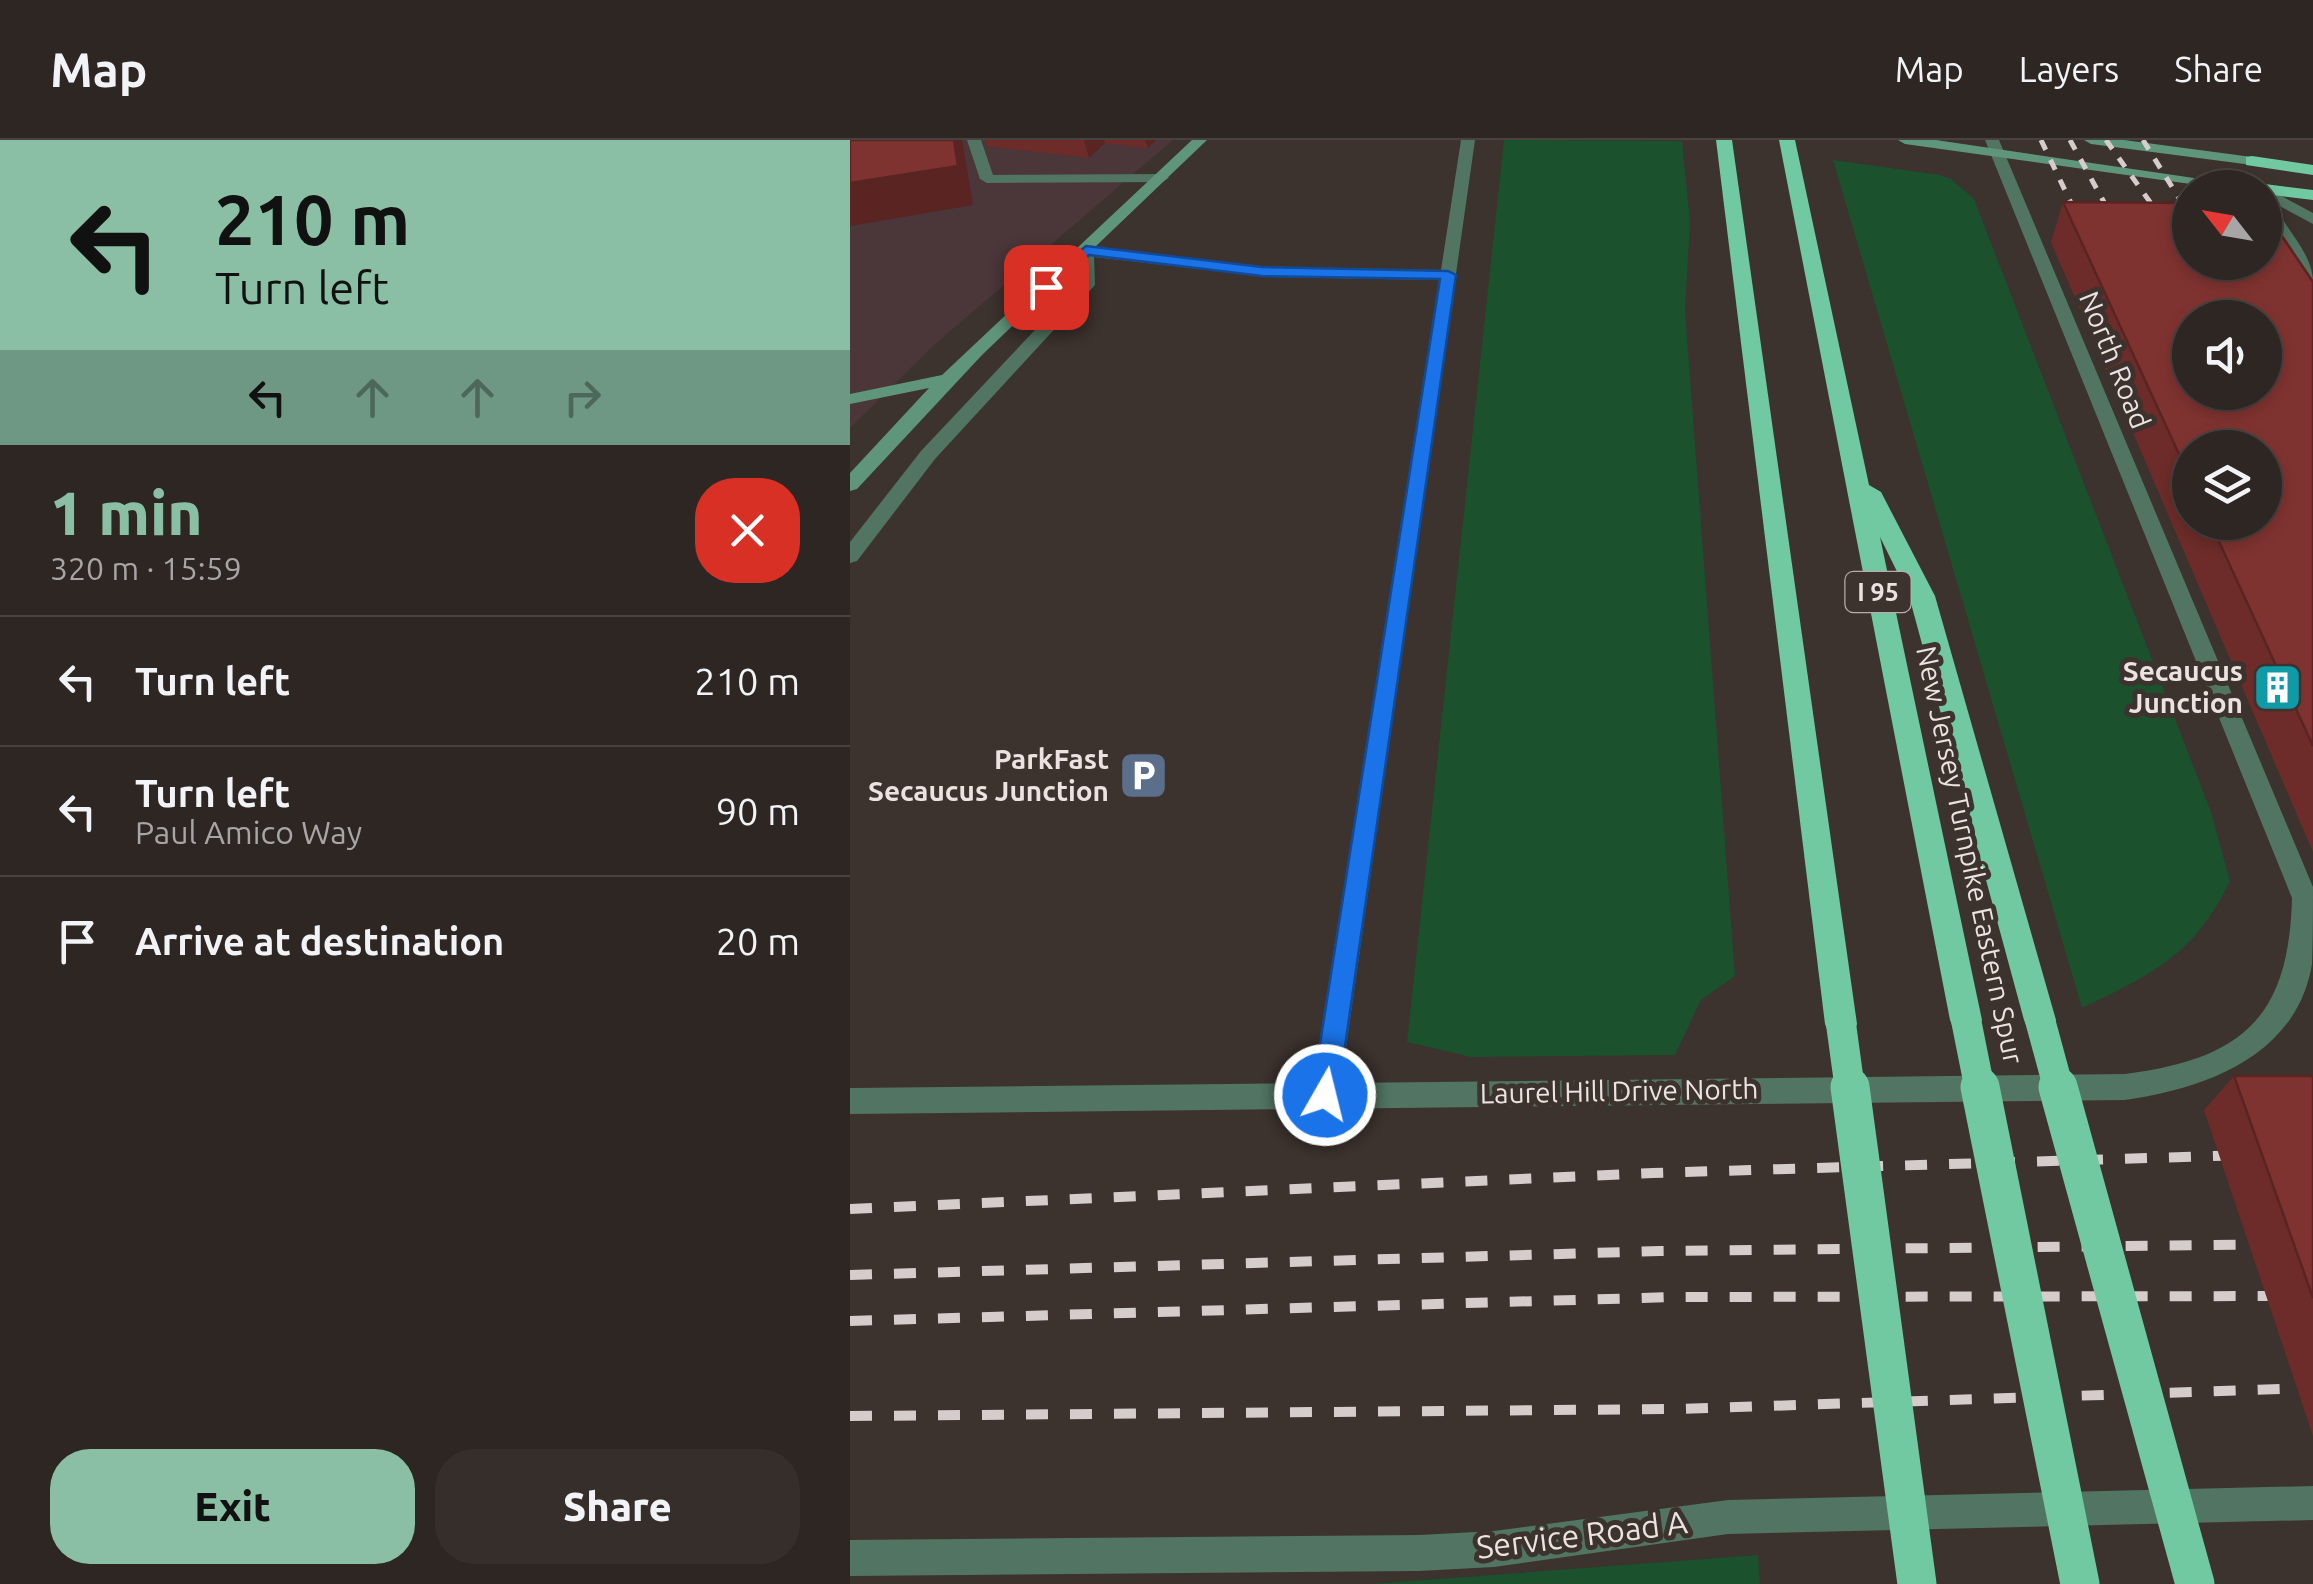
<!DOCTYPE html>
<meta charset="utf-8">
<style>
:root{--surface:#2d2622;--page:#352e2a;--text:#f1f3f6;--muted:#a7a5a5;--line:#484340;--accent:#8abfa5}
body{margin:0;font-family:Ubuntu,sans-serif;background:var(--page);color:var(--text);height:100vh;display:flex;flex-direction:column;font-size:38px;white-space:nowrap}
*{box-sizing:border-box;margin:0}
p{font-size:32px;color:var(--muted)}
.icon{flex:none;width:55px;height:55px;fill:none;stroke:currentColor;stroke-width:2;stroke-linecap:round;stroke-linejoin:round}
.map{position:relative;flex:1;overflow:hidden}
.panel{display:flex;flex-direction:column;background:var(--surface);width:850px}
.panel>*{flex:none}
.hud{background:#8abfa5;color:#111;overflow:hidden}
.needle{width:65px;rotate:301deg}
.tools{position:absolute;left:1322px;top:30px;display:grid;gap:20px}
.tools a{display:grid;place-items:center;width:110px;height:110px;border-radius:50%;background:var(--surface);box-shadow:0 5px 15px #0003,0 0 0 2px var(--line);font-size:50px}
.pin{position:absolute;display:grid;place-items:center;width:85px;height:85px;color:#fff;margin:-42px;border-radius:20px;box-shadow:0 5px 15px #0006}
.me{position:absolute;width:110px;margin:-55px;rotate:8deg;stroke-linejoin:round;filter:drop-shadow(0 0 8px #0008)}
.turn{display:flex;align-items:center;gap:35px;height:210px;padding:0 50px;font-size:45px}
.turn .icon{width:130px;height:130px;stroke-width:2.5}
.turn b{display:block;font-size:70px;line-height:85px}
.lanes{display:flex;align-items:center;height:95px;padding:0 50px;background:#0003;justify-content:center;gap:50px;direction:ltr}
.lanes .off{opacity:.35}
.round{display:grid;place-items:center;flex:none;width:105px;height:105px;border-radius:40px;background:var(--page)}
.headline{display:flex;align-items:center;justify-content:space-between;height:170px;padding:0 50px}
h1{font-size:60px;font-weight:800;line-height:75px;color:var(--accent)}
.action{display:flex;gap:20px;margin-top:auto;padding:20px 50px}
.action a{flex:1;height:115px;border-radius:40px;background:var(--accent);color:#111;font-size:40px;font-weight:800;line-height:115px;text-align:center}
.action a+a{background:var(--page);color:var(--text)}
ul{padding:0;list-style:none}
li{display:flex;align-items:center;gap:30px;height:130px;padding:0 50px;border-top:2px solid var(--line)}
li div{flex:1}
li b{display:block;font-size:38px}
li em{font-style:normal}
header{display:flex;align-items:center;gap:60px;box-sizing:border-box;height:140px;padding:0 50px;background:var(--surface);border-bottom:2px solid var(--line)}
header strong{font-size:48px}
nav{display:flex;gap:55px;margin-inline-start:auto;font-size:35px}
main{display:flex;flex:1;min-height:0}
.map>svg:first-child{display:block}
.commercial{fill:#4b3639}
.green{fill:#1b512c}
.lines{fill:none;stroke-linecap:round;stroke-linejoin:round}
.lane{fill:#527462;fill-rule:evenodd}
.secondary{fill:#5f967b;fill-rule:evenodd}
.highway{fill:#70c9a0;fill-rule:evenodd}
.rail-far1{stroke:#d5cdcb;stroke-width:5;stroke-dasharray:11 11;stroke-linecap:butt}
.rail{stroke:#d5cdcb;stroke-width:10;stroke-dasharray:22 22;stroke-linecap:butt}
.highway-bridge-far1{stroke:#70c9a0;stroke-width:30}
.highway-bridge{stroke:#70c9a0;stroke-width:39}
.wall{fill:#6d2c29;fill-rule:evenodd}
.shaded-wall{fill:#592422}
.building{fill:#7f3330;stroke:#592422;stroke-width:2.5;fill-rule:evenodd}
.route{fill:#1a73e8;stroke:#114b97;stroke-width:2.5}
.labels{text-anchor:middle;stroke-width:10;stroke-linejoin:round;paint-order:stroke}
.shield{fill:#3c322e;stroke:#b6aeab;stroke-width:2.5}
.shield-label{font-size:25px;font-weight:bold;fill:#eae3e1}
.street-label{font-size:28px;fill:#eae3e1;stroke:#3c322e}
.poi-label{font-size:28px;font-weight:bold;fill:#eae3e1;stroke:#3c322e;text-anchor:end}
.near-street-label{font-size:32px;fill:#eae3e1;stroke:#3c322e}
</style>
<header>
<strong>Map</strong>
<nav><a>Map</a><a>Layers</a><a>Share</a></nav>
</header>
<main>
<section class="panel">
<div class="hud">
<div class="turn"><svg class="icon" aria-label="left" viewBox="0 0 24 24"><path d="M17 20v-9H6M10 6l-5 5 5 5"/></svg><div><b>210 m</b>Turn left</div></div>
<div class="lanes"><svg class="icon" aria-label="left" viewBox="0 0 24 24"><path d="M17 20v-9H6M10 6l-5 5 5 5"/></svg><svg class="icon off" aria-label="ahead" viewBox="0 0 24 24"><path d="M12 20V5M6 11l6-6 6 6"/></svg><svg class="icon off" aria-label="ahead" viewBox="0 0 24 24"><path d="M12 20V5M6 11l6-6 6 6"/></svg><svg class="icon off" aria-label="right" viewBox="0 0 24 24"><path d="M7 20v-9h11M14 6l5 5-5 5"/></svg></div>
</div>
<div class="headline"><div><h1>1 min</h1><p>320 m · 15:59</p></div><a class="round" style="background:#d93025;color:#fff"><svg class="icon" aria-label="close" viewBox="0 0 24 24"><path d="M6 6l12 12M18 6L6 18"/></svg></a></div>
<ul>
<li><svg class="icon" aria-label="left" viewBox="0 0 24 24"><path d="M17 20v-9H6M10 6l-5 5 5 5"/></svg><div><b>Turn left</b></div><em>210 m</em></li>
<li><svg class="icon" aria-label="left" viewBox="0 0 24 24"><path d="M17 20v-9H6M10 6l-5 5 5 5"/></svg><div><b>Turn left</b><p>Paul Amico Way</p></div><em>90 m</em></li>
<li><svg class="icon" aria-label="arrive" viewBox="0 0 24 24"><path d="M6 21V4h12l-3 4 3 4H6"/></svg><div><b>Arrive at destination</b></div><em>20 m</em></li>
</ul>
<div class="action"><a>Exit</a><a>Share</a></div>
</section>
<div class="map">
<svg width="1463" height="1444" viewBox="0 0 1463 1444">
<rect width="100%" height="100%" fill="#3c322e"/>
<!-- commercial -->
<polygon class="commercial" points="0,0 323,0 83,206 0,288"/>
<!-- green -->
<g class="green">
<polygon points="654,0 832,1 840,81 835,171 885,836 851,860 825,915 621,917 557,902"/>
<path d="M983 20 1090 35 1101 39 1124 59 1361 672 1380 741C1344 815 1303 834 1232 868Z"/>
<polygon points="908,1415 910,1444 521,1444"/>
</g>
<g class="lines">
<!-- lane -->
<g class="lane">
<polygon points="117,0 131,0 143,35 312,34 319,38 312,42 137,43 130,39"/>
<path d="M611 0H625L491 943 1275 934C1392 919 1439 878 1442 758L1135 0H1149L1463 747C1463 772 1463 800 1462 824 1447 916 1355 949 1275 960L0 974V948L463 943 589 140 421 137 244 117 245 145 85 319 7 421 0 423V402L71 311 231 141 229 108 421 127 591 130Z"/>
<path d="M1415 47 1463 73V84L1424 63C1435 90 1463 113 1463 142L1457 140 1418 86 1415 48H1411Z"/>
<polygon points="1463,1346 1463,1380 878,1394 644,1427 569,1431 0,1436 0,1400 569,1395 644,1391 878,1360"/>
</g>
<!-- secondary -->
<g class="secondary">
<polygon points="342,0 357,0 132,215 7,349 0,351 0,333 79,248 0,264 0,254 92,235"/>
<polygon points="1048,0 1086,0 1412,48 1369,48 1055,4"/>
<polygon points="1234,0 1274,0 1402,17 1409,21 1402,25 1241,4"/>
</g>
<!-- highway -->
<g class="highway">
<polygon points="866,0 882,0 1007,884 1003,894 991,898 979,894 975,884"/>
<polygon points="929,0 945,0 1019,345 1031,352 1085,456 1206,880 1202,890 1190,894 1178,890 1174,880 1059,456 1030,397 1132,880 1128,890 1116,894 1104,890 1100,880"/>
<polygon points="1402,16 1463,25 1463,35 1396,25 1396,17"/>
<polygon points="1415,44 1463,50 1463,60 1415,54 1415,48 1407,48"/>
</g>
<!-- rail-far1 -->
<g class="rail-far1">
<polyline points="1191,0 1232,86"/>
<polyline points="1220,0 1267,86"/>
<polyline points="1256,0 1317,86"/>
<polyline points="1293,0 1340,76"/>
</g>
<!-- rail -->
<g class="rail">
<polyline points="0,1069 803,1033 1398,1015"/>
<polyline points="0,1135 810,1111 1463,1104"/>
<polyline points="0,1181 826,1157 1463,1156"/>
<polyline points="0,1276 826,1269 1463,1248"/>
</g>
<!-- highway-bridge-far1 -->
<g class="highway-bridge-far1">
<polyline points="1116,880 1130,950"/>
<polyline points="1190,880 1209,950"/>
<polyline points="991,884 1000,950"/>
</g>
<!-- highway-bridge -->
<g class="highway-bridge">
<polyline points="1000,947 1067,1444"/>
<polyline points="1130,947 1230,1444"/>
<polyline points="1208,947 1345,1444"/>
</g>
</g>
<!-- wall -->
<g class="wall">
<polygon points="135,0 306,0 298,8 255,3 239,18 137,6"/>
<path d="M1213 62 1463 142V712L1201 102ZM1340 308 1415 382H1340Z"/>
<polygon points="1384,936 1463,936 1463,1296 1354,970"/>
</g>
<!-- shaded-wall -->
<g class="shaded-wall">
<polygon points="104,0 112,0 123,65 0,86 0,43"/>
<polygon points="234,0 254,0 255,3 239,18"/>
<polygon points="295,0 306,0 298,8"/>
</g>
<!-- building -->
<g class="building">
<polygon points="0,0 104,0 108,26 0,43"/>
<path d="M1213 62 1340 63V122H1415V71L1463 142V606L1360 382H1415V308H1340V338ZM1340 178H1415V252H1340Z"/>
<polygon points="1384,936 1463,936 1463,1158"/>
</g>
<!-- route -->
<polygon class="route" points="236,106 412,127 598,131 606,135 488,955 484,963 475,967 466,963 462,955 590,139 412,136 239,115 201,150 191,150 191,144"/>
<!-- icons -->
<defs>
<symbol id="building-square" viewBox="-11 -11 22 22"><rect x="-9" y="-9" width="18" height="18" rx="4" fill="#0f9aa8" stroke="#3c322e"/><path d="M-4-6H4V6H1V3H-1V6H-4ZM-2.5-4.3h1.7v1.8h-1.7ZM.8-4.3h1.7v1.8H.8ZM-2.5-1h1.7V.8h-1.7ZM.8-1h1.7V.8H.8Z" fill="#fff"/></symbol>
<symbol id="parking-square" viewBox="-11 -11 22 22"><rect x="-9" y="-9" width="18" height="18" rx="4" fill="#5c6f8a" stroke="#3c322e"/><path d="M-3.5-5.5H1a3.5 3.5 0 0 1 0 7H-1V5.5H-3.5ZM-1-3.4V-.6H.8a1.4 1.4 0 0 0 0-2.8Z" fill="#fff"/></symbol>
</defs>
<g fill-rule="evenodd">
<use href="#building-square" x="1400" y="520" width="55" height="55"/>
<use href="#parking-square" x="266" y="608" width="55" height="55"/>
</g>
<g class="labels">
<!-- shield labels -->
<rect class="shield" x="995.5" y="432" width="65" height="40" rx="8"/>
<g class="shield-label">
<text x="1028" y="461">I 95</text>
</g>
<!-- street labels -->
<g class="street-label">
<text transform="translate(1265 220) rotate(68)" y="10">North Road</text>
<text transform="translate(1120 715) rotate(78)" y="10">New Jersey Turnpike Eastern Spur</text>
<text transform="translate(769 951) rotate(-1)" y="10">Laurel Hill Drive North</text>
</g>
<!-- poi labels -->
<g class="poi-label">
<text x="1393" y="541">Secaucus<tspan x="1393" dy="32">Junction</tspan></text>
<text x="259" y="629">ParkFast<tspan x="259" dy="32">Secaucus Junction</tspan></text>
</g>
<!-- near-street labels -->
<g class="near-street-label">
<text transform="translate(732 1395) rotate(-7)" y="11">Service Road A</text>
</g>
</g>
</svg>
<div class="tools">
<a><svg class="needle" viewBox="-14 -14 28 28"><path d="M0-13l5 13h-10z" fill="#e53935"/><path d="M0 13l5-13h-10z" fill="#a7a5a5"/></svg></a>
<a><svg class="icon" aria-label="sound" viewBox="0 0 24 24"><path d="M4 9h4l5-4v14l-5-4H4zM17 9q2 3 0 6"/></svg></a>
<a><svg class="icon" aria-label="layers" viewBox="0 0 24 24"><path d="M12 4l9 5-9 5-9-5zM3 14l9 5 9-5"/></svg></a>
</div>
<div class="pin" style="left:196px;top:147px;background:#d93025"><svg class="icon" aria-label="arrive" viewBox="0 0 24 24"><path d="M6 21V4h12l-3 4 3 4H6"/></svg></div>
<svg class="me" style="left:475px;top:955px" viewBox="-20 -20 40 40"><circle r="17" fill="#1a73e8" stroke="#fff" stroke-width="3"/><path d="M0-11L8 9 0 5-8 9z" fill="#fff"/></svg>
</div>
</main>
